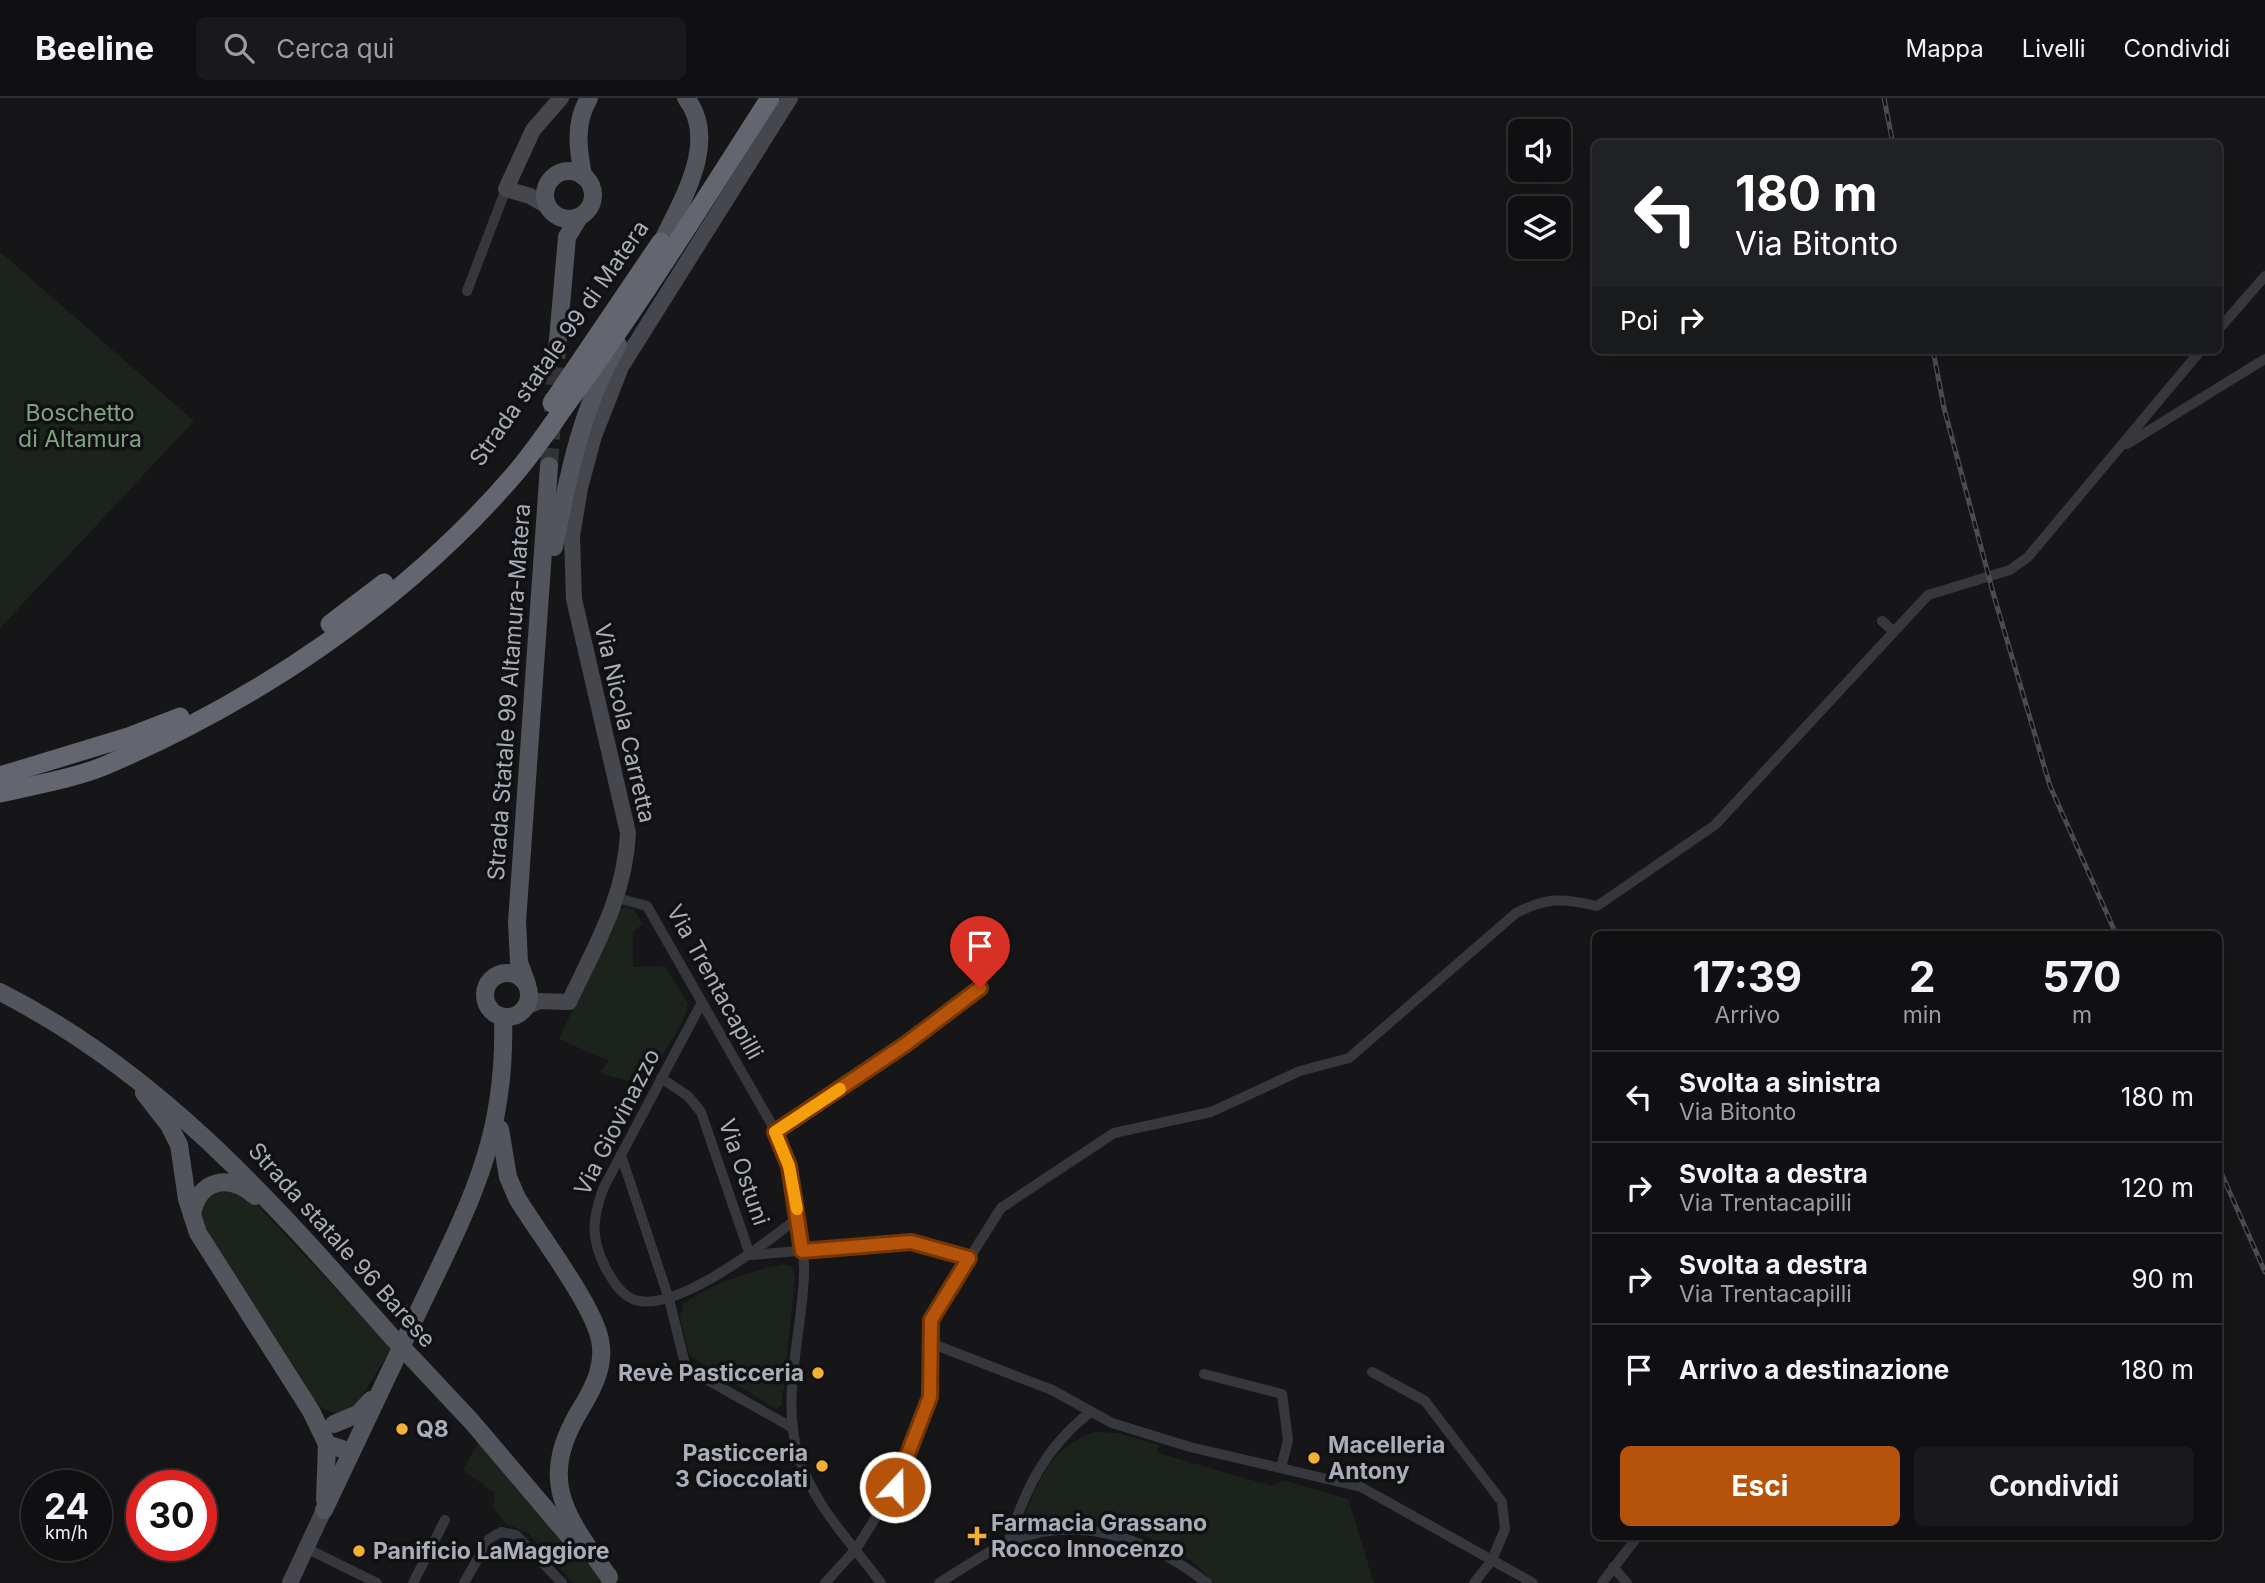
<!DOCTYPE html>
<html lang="it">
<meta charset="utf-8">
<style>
:root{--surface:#101012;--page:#19191b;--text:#f1f3f6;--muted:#9c9d9f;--line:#303032;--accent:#b45309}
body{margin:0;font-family:Inter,sans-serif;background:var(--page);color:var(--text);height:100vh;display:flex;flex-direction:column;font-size:26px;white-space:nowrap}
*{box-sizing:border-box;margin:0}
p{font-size:23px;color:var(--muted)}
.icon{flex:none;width:38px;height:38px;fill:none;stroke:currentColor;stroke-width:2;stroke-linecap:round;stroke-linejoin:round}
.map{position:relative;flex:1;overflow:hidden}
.side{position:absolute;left:1592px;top:833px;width:630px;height:609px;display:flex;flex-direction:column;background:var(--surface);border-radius:10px;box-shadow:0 4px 18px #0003,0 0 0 2px var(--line)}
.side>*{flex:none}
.hud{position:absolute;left:1592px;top:42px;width:630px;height:214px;border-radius:10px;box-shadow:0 4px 18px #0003,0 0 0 2px var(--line);background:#202124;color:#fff;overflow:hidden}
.buttons{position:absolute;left:1508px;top:21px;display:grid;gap:14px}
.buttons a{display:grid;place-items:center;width:63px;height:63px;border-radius:10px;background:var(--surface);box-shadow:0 4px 18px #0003,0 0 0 2px var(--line);font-size:35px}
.speed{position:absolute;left:21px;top:1372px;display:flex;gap:14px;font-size:35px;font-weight:700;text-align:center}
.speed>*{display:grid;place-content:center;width:91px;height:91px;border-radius:50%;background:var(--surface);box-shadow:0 4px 18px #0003,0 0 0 2px var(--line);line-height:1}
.speed small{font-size:18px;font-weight:400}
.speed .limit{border:10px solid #d22;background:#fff;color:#111}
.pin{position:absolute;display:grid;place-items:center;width:60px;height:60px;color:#fff;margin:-72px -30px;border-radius:50% 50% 50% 0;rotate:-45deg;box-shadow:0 0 7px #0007}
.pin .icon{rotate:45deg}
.me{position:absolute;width:77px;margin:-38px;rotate:21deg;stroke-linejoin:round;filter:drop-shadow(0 0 5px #0008)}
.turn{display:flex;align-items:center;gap:24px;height:147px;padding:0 28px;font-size:32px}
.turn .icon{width:91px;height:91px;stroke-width:2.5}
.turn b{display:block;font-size:49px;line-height:60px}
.then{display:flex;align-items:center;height:66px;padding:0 28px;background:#0003;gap:14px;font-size:26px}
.eta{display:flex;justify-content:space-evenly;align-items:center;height:119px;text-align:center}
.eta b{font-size:42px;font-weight:700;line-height:49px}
.action{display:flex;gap:14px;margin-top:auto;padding:14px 28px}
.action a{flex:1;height:80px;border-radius:10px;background:var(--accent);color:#fff;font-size:28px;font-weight:700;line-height:80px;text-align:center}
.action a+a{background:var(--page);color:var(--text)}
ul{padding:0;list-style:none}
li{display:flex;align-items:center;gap:21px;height:91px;padding:0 28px;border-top:2px solid var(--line)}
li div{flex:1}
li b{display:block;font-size:26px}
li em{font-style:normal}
header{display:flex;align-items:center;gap:42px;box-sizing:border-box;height:98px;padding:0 35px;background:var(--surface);border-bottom:2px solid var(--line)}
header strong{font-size:33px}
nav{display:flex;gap:38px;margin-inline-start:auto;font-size:24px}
.search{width:490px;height:63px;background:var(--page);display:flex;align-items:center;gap:18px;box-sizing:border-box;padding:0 24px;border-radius:10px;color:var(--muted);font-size:26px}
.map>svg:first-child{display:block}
.green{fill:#1c231d}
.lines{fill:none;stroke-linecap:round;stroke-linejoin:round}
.primary-tunnel{stroke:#333438;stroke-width:18;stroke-dasharray:18 9;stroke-linecap:butt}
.street{stroke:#37383d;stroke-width:10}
.secondary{stroke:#45474d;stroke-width:16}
.primary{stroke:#53555c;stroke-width:18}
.highway{stroke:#63666e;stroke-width:19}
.rail-casing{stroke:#4a4c52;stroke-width:5}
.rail{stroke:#111113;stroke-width:2.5;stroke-dasharray:8;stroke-linecap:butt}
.primary-bridge{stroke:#53555c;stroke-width:18}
.route-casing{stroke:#753606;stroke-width:18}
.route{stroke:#b45309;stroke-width:12}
.slow{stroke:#f59e0b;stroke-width:12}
.poi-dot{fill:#f2b134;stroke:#111113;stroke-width:2.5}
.labels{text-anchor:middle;stroke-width:7;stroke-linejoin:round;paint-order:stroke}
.street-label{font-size:23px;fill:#a8adb8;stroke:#111113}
.park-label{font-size:23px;fill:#7fa381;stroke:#111113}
.poi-label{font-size:23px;font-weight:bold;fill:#a8adb8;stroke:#111113;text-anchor:start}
</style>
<header>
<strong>Beeline</strong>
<div class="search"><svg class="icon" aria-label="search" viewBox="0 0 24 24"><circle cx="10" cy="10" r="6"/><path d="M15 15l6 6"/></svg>Cerca qui</div>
<nav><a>Mappa</a><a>Livelli</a><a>Condividi</a></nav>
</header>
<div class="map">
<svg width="2265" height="1485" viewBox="0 0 2265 1485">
<rect width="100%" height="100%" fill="#161618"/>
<!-- green -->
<g class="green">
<polygon points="0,154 194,323 0,530"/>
<polygon points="625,809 633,811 643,826 633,833 633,869 665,868 688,906 685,918 646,988 599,975 609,963 559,941 620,811"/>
<path d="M230 1088 246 1095 391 1250C384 1264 376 1275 368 1288 352 1315 341 1325 313 1303L198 1127 196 1114 208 1095Z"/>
<path d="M783 1166 792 1169 795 1178 782 1307 776 1311 690 1258 680 1220 683 1206C713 1185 748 1174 783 1166Z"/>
<path d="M1094 1334 1119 1335 1158 1347V1355L1272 1388 1283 1382 1348 1401 1374 1485H1213C1170 1430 1091 1421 1027 1431L1022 1422C1042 1379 1047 1353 1094 1334Z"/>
<polygon points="478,1345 606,1485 573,1485 528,1435 506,1426 493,1409 495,1395 463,1372"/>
</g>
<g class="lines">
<!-- primary-tunnel -->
<polyline class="primary-tunnel" points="549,368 557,253"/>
<!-- street -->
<g class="street">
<polyline points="467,193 506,91"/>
<polyline points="2219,231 2265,178"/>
<polyline points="2127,346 2265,261"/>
<polyline points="1882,523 1894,534"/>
<path d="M617 800 647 808 780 1041C794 1083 805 1132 804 1177 802 1235 781 1300 798 1356 812 1406 851 1444 881 1485"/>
<path d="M701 906 604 1089C592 1120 590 1140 606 1171 613 1183 621 1197 635 1202 676 1215 766 1145 799 1119"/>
<polyline points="661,980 688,998 701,1014 750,1157"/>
<polyline points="775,1034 906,946 980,890"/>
<polyline points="621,1057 669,1201 686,1270 793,1330"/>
<polyline points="751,1157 910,1144 969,1160"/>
<polyline points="933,1246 1052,1292 1112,1325 1190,1349 1361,1389 1533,1485"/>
<polyline points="1372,1274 1425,1303 1502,1404 1505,1431 1492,1462 1474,1485"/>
<polyline points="1204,1276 1282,1296 1288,1342 1281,1370"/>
<path d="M1008 1445C1025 1391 1045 1350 1089 1315"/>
<polyline points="306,1450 377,1485"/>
<polyline points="1613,1469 1627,1485"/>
<polyline points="413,1485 445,1422"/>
<polyline points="464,1485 489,1441 501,1434 516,1437 562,1485"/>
<path d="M825 1485 856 1451 895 1389 931 1299V1221L1001 1110 1114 1035 1211 1014 1300 973 1349 960 1516 815C1547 799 1563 800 1597 808L1715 727 1928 497 2010 472 2028 459 2201 252"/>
<path d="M939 1485C964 1470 988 1452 1015 1442 1082 1415 1154 1444 1207 1485"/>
<polyline points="1602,1485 1638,1438"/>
</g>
<!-- secondary -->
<g class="secondary">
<polyline points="549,109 530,98 506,91 533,32 561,0"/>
<path d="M569 904C596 847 625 799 628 735L574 501 572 438 580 390 594 338 621 269 790 0"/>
<polyline points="526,909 540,903 569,904"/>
<polyline points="290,1485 324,1412"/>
</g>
<!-- primary -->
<g class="primary">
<circle cx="569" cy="97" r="24"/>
<path d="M583 78C578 51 574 25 589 0"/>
<path d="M664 140C683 100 719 42 686 0"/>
<polyline points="557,253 567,139 579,119"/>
<path d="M554 449C568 379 581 310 618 247"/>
<circle cx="507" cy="897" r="22"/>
<polyline points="527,886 519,864 517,824 549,368"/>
<path d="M0 894C162 976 274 1106 392 1239"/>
<polyline points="144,995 169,1027 179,1047 187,1101 198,1135 311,1313 327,1346 351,1354"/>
<path d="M500 1031 508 1079 517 1100C538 1135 593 1206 600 1242 605 1265 595 1287 583 1307 536 1382 564 1415 609 1479"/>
<path d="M192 1117C198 1081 230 1075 255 1098"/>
<polyline points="414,1262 472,1324 573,1443"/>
<polyline points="334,1326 358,1316 371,1302"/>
<polyline points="325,1402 327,1346"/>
<path d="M324 1412C355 1346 386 1281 417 1216 468 1109 507 1042 503 919"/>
</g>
<!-- highway -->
<g class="highway">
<polyline points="552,305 661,144"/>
<polyline points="330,526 384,485"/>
<polyline points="0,678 128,639 180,619"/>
<path d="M0 695C34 687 72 681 104 668 257 603 404 504 513 378 534 354 552 326 571 300 642 203 705 101 770 0"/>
</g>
<defs>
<g id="rail">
<polyline points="1884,0 1893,46"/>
<polyline points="1933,252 1944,310 1994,498 2050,688 2116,836"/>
<polyline points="2219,1070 2265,1174"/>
</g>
</defs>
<!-- rail casing -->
<use href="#rail" class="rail-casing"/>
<!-- rail -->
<use href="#rail" class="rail"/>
<!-- primary-bridge -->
<polyline class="primary-bridge" points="392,1239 414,1262"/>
</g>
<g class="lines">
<defs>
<polyline id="route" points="895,1389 930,1299 931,1222 969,1160 911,1144 802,1153 789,1068 775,1034 906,946 980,890"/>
</defs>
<!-- route casing -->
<use href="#route" class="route-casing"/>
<!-- route -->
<use href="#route" class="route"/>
<!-- slow -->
<polyline class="slow" points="797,1111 789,1068 775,1034 840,991"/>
</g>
<!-- markers -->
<g class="poi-dot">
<circle cx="818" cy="1275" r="7"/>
<circle cx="402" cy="1331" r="7"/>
<circle cx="1314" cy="1360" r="7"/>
<circle cx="822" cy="1368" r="7"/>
<path d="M973.5 1427.5h7v7h7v7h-7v7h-7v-7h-7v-7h7z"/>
<circle cx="359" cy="1453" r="7"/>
</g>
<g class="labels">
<!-- street labels -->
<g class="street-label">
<text transform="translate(559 245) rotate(-55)" y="8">Strada statale 99 di Matera</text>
<text transform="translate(509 594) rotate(-86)" y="8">Strada Statale 99 Altamura-Matera</text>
<text transform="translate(625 625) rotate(77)" y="8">Via Nicola Carretta</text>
<text transform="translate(715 884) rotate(61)" y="8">Via Trentacapilli</text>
<text transform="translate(617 1024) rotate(-63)" y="8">Via Giovinazzo</text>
<text transform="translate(744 1074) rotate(71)" y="8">Via Ostuni</text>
<text transform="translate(342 1147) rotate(48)" y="8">Strada statale 96 Barese</text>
</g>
<!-- park labels -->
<g class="park-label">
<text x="80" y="323">Boschetto<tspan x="80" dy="26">di Altamura</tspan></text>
</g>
<!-- poi labels -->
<g class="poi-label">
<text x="804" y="1283" text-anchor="end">Revè Pasticceria</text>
<text x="416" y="1339">Q8</text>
<text x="1328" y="1355">Macelleria<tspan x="1328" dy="26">Antony</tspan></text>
<text x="808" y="1363" text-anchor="end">Pasticceria<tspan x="808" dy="26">3 Cioccolati</tspan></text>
<text x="991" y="1433">Farmacia Grassano<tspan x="991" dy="26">Rocco Innocenzo</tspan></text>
<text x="373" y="1461">Panificio LaMaggiore</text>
</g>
</g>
</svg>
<div class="buttons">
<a><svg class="icon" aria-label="sound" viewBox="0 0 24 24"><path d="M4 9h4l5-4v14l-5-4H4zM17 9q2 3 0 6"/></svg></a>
<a><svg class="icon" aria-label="layers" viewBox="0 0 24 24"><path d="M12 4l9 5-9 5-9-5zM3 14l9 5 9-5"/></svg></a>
</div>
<div class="speed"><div>24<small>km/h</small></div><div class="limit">30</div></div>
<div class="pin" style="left:980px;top:890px;background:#d93025"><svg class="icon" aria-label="arrive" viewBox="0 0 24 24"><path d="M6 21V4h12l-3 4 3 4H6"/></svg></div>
<svg class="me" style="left:895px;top:1389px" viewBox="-20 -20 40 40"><circle r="17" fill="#b45309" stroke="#fff" stroke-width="3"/><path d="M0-11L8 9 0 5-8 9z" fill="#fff"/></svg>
<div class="hud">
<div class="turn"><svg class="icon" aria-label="left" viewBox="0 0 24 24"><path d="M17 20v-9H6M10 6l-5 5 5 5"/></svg><div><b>180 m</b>Via Bitonto</div></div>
<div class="then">Poi<svg class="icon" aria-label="right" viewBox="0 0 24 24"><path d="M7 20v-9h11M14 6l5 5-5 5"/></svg></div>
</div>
<section class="side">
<div class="eta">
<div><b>17:39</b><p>Arrivo</p></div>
<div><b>2</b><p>min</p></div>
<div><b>570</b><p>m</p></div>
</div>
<ul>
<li><svg class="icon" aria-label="left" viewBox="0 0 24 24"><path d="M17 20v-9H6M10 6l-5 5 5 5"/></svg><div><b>Svolta a sinistra</b><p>Via Bitonto</p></div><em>180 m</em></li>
<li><svg class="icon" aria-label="right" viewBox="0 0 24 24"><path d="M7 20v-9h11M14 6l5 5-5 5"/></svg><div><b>Svolta a destra</b><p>Via Trentacapilli</p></div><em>120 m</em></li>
<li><svg class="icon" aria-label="right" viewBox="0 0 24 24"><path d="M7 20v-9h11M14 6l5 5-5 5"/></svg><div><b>Svolta a destra</b><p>Via Trentacapilli</p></div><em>90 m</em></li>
<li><svg class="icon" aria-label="arrive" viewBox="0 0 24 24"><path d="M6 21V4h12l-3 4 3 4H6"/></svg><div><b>Arrivo a destinazione</b></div><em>180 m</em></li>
</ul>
<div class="action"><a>Esci</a><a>Condividi</a></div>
</section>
</div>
